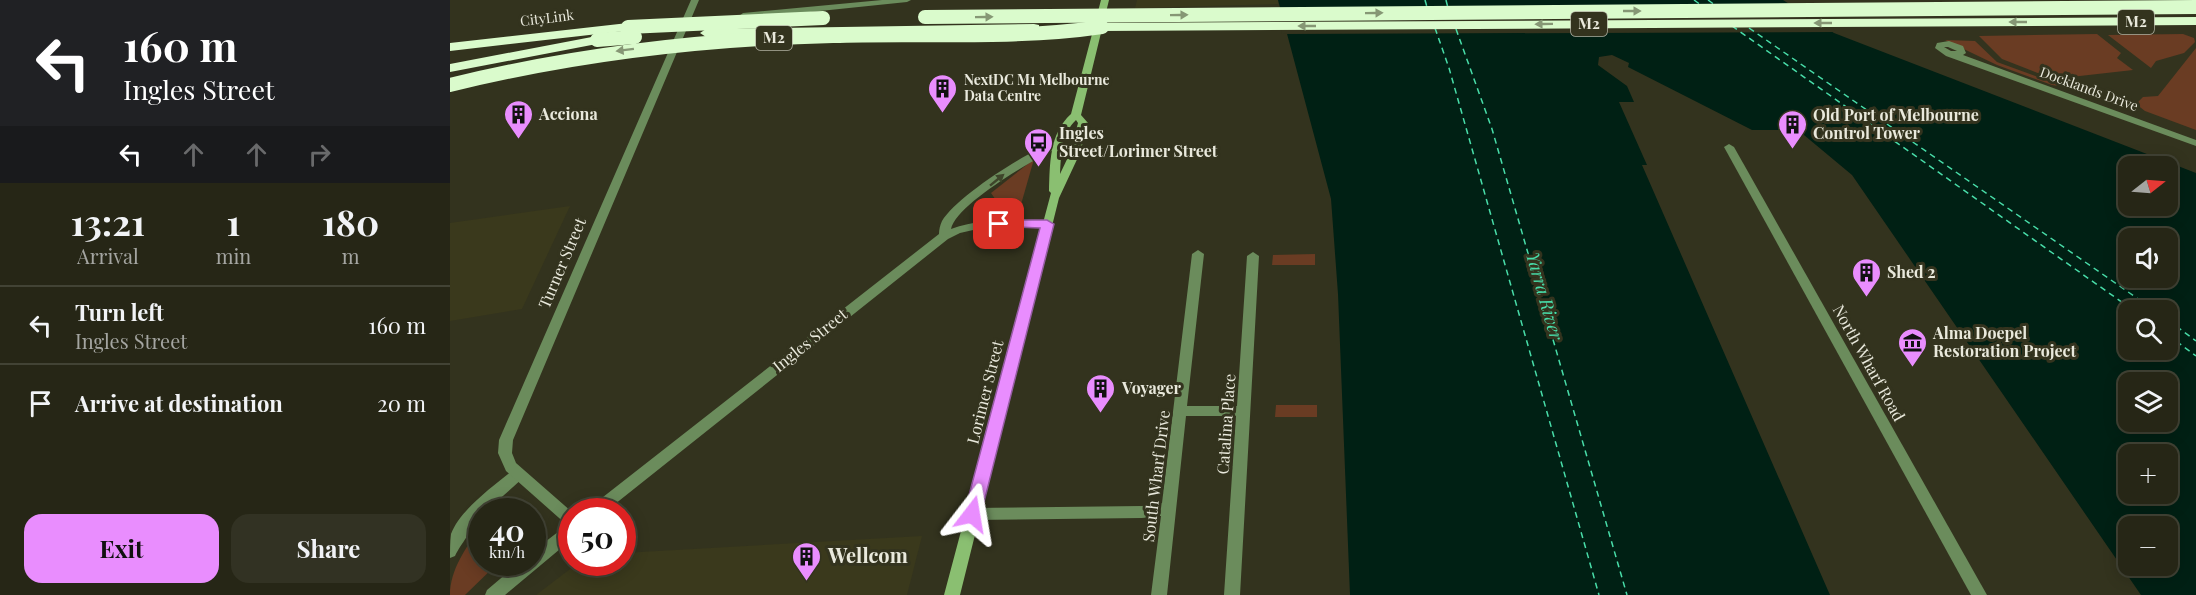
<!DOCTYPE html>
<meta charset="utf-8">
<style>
:root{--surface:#262616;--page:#323223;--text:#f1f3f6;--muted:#a4a5a1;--line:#424335;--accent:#e98dfe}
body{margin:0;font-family:"Playfair Display",serif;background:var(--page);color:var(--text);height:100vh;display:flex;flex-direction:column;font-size:22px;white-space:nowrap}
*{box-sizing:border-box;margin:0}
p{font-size:20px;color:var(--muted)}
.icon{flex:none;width:33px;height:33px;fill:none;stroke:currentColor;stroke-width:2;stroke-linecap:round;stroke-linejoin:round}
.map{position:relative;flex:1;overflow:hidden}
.details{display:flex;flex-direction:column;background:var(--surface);width:450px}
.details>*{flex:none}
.hud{background:#202124;color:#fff;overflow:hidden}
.needle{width:39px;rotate:73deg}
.tools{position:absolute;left:1668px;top:156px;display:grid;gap:12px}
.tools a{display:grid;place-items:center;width:60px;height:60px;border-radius:12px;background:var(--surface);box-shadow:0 3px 15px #0003,0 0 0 2px var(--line);font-size:30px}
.speed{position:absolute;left:18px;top:498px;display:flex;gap:12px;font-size:30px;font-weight:700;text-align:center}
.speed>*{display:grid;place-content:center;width:78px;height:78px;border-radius:50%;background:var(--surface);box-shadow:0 3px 15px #0003,0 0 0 2px var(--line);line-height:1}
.speed small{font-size:15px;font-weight:400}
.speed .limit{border:9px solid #d22;background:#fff;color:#111}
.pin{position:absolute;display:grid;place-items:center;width:51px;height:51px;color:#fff;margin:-26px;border-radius:12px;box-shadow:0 3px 9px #0006}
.me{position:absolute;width:66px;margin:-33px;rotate:14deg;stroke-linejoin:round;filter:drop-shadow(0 0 4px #0008)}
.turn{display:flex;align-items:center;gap:21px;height:126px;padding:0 24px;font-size:27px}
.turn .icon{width:78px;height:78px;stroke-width:2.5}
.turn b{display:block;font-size:42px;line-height:51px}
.lanes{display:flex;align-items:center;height:57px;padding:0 24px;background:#0003;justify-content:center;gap:30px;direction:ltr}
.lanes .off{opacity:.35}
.eta{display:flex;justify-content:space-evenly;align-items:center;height:102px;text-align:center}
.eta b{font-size:36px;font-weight:700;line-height:42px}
.action{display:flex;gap:12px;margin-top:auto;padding:12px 24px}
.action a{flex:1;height:69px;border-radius:18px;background:var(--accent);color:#111;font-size:24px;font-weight:700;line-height:69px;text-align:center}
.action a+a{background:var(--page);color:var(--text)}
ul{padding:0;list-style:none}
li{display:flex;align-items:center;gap:18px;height:78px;padding:0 24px;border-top:2px solid var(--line)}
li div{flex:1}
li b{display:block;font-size:22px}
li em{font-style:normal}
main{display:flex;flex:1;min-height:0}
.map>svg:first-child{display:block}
.built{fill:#3a391c}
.green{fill:#6a3c23}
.water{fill:#002014;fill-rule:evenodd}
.pier{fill:#33331e}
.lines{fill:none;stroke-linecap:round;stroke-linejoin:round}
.ferry{stroke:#48dda9;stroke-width:1.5;stroke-dasharray:6 4.5;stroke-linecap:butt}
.minor{fill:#6b8c5c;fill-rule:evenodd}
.tertiary{fill:#6b8c5c;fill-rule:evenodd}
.secondary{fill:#8abf71;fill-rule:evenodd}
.motorway{fill:#dafbcc;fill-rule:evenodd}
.motorway-bridge{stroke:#dafbcc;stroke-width:14}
.oneway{fill:#869775}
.oneway2{fill:#3e452a}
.route{fill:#e98dfe;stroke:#975ca5;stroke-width:1.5}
.labels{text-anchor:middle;stroke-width:6;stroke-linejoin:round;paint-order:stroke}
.far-street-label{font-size:14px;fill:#e9e9dc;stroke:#33331e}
.far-poi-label{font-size:14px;font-weight:bold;fill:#e9e9dc;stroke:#33331e;text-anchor:start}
.shield{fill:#33331e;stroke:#b2b2a3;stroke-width:1.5}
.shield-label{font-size:15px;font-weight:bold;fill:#e9e9dc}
.poi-label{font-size:16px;font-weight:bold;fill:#e9e9dc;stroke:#33331e;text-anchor:start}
.street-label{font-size:16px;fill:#e9e9dc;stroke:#33331e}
.water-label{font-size:18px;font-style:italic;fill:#48dda9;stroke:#33331e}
.near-poi-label{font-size:20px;font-weight:bold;fill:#e9e9dc;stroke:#33331e;text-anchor:start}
</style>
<main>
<section class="details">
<div class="hud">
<div class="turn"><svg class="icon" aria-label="left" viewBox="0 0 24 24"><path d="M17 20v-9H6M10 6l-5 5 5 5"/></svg><div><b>160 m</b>Ingles Street</div></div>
<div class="lanes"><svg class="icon" aria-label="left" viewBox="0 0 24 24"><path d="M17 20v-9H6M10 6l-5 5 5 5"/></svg><svg class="icon off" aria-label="ahead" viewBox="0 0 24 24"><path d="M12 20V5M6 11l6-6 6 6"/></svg><svg class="icon off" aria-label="ahead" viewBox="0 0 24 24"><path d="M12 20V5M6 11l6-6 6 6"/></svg><svg class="icon off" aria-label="right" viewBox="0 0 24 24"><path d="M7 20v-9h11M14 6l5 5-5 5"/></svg></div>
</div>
<div class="eta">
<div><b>13:21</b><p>Arrival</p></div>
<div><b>1</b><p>min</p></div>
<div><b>180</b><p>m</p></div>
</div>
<ul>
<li><svg class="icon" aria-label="left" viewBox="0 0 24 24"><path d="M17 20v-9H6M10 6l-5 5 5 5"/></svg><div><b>Turn left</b><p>Ingles Street</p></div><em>160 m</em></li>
<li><svg class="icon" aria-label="arrive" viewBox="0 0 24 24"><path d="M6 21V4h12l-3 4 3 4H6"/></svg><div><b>Arrive at destination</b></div><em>20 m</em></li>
</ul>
<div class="action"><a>Exit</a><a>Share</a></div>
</section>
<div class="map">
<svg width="1746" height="595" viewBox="0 0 1746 595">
<rect width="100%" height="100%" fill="#33331e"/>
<!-- built -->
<g class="built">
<polygon points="687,0 828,0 828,4 685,8"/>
<polygon points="120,206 72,309 0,321 0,223"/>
<polygon points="472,536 457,595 86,595 128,563 172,562 173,553"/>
</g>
<!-- green -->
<g class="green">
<polygon points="1647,34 1671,53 1667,58 1683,70 1603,79 1552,59 1529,36"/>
<polygon points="1733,34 1744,38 1745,42 1734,53 1706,61 1701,68 1658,35"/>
<polygon points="1495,40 1525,41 1547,62 1615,87 1602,85 1547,65"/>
<polygon points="1746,48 1746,130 1695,111 1686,104 1693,97 1708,96"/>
<polygon points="584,159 570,208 568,211 554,212 541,193"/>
<polygon points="865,254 865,265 822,265 823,255"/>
<polygon points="826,405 867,405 867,417 825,417"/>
<path d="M31 527 32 562 48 563 15 595H0C0 570 16 547 31 527Z"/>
</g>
<!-- water -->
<path class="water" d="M828 0H1333L1384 33 1746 173V595H1691L1402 175 1348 130H1302L1178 67 1179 63 1162 55 1149 57 1148 65 1177 86 1184 102H1169L1197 165H1192L1380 595H900L888 294 881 199ZM1678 166H1718V206H1678ZM1678 238H1718V278H1678ZM1678 310H1718V350H1678ZM1678 382H1718V422H1678ZM1678 454H1718V494H1678ZM1678 526H1718V566H1678Z"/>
<!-- pier -->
<polygon class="pier" points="1346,5 1388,32 832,34 826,8"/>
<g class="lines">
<!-- ferry -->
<g class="ferry">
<polyline points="975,0 977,7"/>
<polyline points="996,0 998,8"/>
<polyline points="1244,0 1251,5"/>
<polyline points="1258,0 1265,5"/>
<polyline points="1282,26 1683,310"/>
<polyline points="985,28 999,68 1149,595"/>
<polyline points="1299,28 1704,310"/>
<polyline points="1006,29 1042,129 1177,595"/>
<polyline points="1718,320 1746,341"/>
<polyline points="1718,335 1746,356"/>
</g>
<!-- minor -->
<g class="minor">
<polygon points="432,0 461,0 457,2 293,19 289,16 293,13"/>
<path d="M1499 41 1513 46 1516 53 1513 55 1746 140V146L1496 56 1485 48 1487 43ZM1494 47H1498L1507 51H1501Z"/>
<polygon points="1279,144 1284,147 1537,595 1521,595 1274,147"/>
<polygon points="748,250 754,254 737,406 787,406 797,256 803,252 809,256 790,595 774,595 786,416 736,416 717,595 701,595 711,516 692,518 522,520 517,518 515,514 517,510 522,508 692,506 712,503 742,254"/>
<path d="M68 468 73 470 75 474 73 478 35 512H32C31 518 10 545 5 556L0 558C0 551 0 541 1 534 10 510 43 486 63 470Z"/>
</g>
<!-- tertiary -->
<g class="tertiary">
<polygon points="241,0 249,0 63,440 62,453 66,463 122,512 122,539 55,595 35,595 37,590 70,562 82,562 82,552 117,525 56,471 48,453 49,440"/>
<path d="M608 141 613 144 612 146C587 157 506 204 501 229 532 218 564 220 597 220L601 221 603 224 601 227 532 228 510 233 498 239 155 512H137L139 508 489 234C489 230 490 225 492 221 507 196 580 149 608 141Z"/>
</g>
<!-- secondary -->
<path class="secondary" d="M651 0H659L631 115 638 123 630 153 609 198 510 595H494L601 193 599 191C600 164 599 134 621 114ZM626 120 628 123 620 153 610 174C611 156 611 134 626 120Z"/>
<!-- motorway -->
<g class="motorway">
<polygon points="1746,17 1746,25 652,31 646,27 652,23"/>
<polygon points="178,23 184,27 183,30 0,51 0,43"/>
<polygon points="584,24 589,25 589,31 256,37 250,33 256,29"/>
<polygon points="147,36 152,37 152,43 0,72 0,64"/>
</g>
<!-- motorway-bridge -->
<g class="motorway-bridge">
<polyline points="475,17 1746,7"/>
<polyline points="178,27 373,18"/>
<polyline points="147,40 185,37"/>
<path d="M0 85C126 54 253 39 383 36 472 33 564 40 652 27"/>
</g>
</g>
<!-- one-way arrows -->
<defs><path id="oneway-solid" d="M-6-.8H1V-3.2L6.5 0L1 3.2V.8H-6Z" transform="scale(1.5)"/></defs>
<g class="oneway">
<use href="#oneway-solid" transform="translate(1182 11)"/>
<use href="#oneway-solid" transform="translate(924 13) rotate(-1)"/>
<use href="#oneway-solid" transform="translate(729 15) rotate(-1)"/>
<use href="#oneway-solid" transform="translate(534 17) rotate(-1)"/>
<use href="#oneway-solid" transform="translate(1568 22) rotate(180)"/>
<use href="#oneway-solid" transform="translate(1373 23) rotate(180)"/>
<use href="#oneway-solid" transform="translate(1094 24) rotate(179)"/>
<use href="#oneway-solid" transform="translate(857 26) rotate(180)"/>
<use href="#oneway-solid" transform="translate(175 50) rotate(173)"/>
</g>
<use class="oneway2" href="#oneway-solid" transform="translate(547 180) rotate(-39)"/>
<!-- route -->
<polygon class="route" points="549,220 597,220 604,224 531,514 528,519 522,521 517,519 514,514 590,228 545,226 543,224"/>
<!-- icons -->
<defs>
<symbol id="building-pin" viewBox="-11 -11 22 30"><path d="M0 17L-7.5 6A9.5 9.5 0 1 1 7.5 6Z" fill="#e98dfe" stroke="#33331e"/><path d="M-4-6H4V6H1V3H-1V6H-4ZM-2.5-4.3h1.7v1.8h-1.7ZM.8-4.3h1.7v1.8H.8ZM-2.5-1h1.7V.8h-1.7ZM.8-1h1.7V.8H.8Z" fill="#111"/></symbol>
<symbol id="bus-pin" viewBox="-11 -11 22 30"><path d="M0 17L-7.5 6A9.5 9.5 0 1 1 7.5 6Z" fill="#e98dfe" stroke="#33331e"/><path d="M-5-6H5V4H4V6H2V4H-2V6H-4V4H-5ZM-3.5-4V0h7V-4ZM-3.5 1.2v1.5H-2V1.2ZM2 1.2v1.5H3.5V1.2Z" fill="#111"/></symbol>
<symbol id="museum-pin" viewBox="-11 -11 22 30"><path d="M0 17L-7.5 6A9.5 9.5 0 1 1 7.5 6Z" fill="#e98dfe" stroke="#33331e"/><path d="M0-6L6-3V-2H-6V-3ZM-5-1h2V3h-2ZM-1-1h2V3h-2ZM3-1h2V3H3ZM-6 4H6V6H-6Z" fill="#111"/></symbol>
</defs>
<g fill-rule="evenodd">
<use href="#building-pin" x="476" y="72" width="33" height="45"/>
<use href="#building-pin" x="52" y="98" width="33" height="45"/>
<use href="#building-pin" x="1326" y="108" width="33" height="45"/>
<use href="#bus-pin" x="572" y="126" width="33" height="45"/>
<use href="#building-pin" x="1400" y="256" width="33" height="45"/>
<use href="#museum-pin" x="1446" y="326" width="33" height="45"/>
<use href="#building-pin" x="634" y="372" width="33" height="45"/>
<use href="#building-pin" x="340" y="540" width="33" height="45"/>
</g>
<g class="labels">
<!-- far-street labels -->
<g class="far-street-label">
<text transform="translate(97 18) rotate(-7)" y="5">CityLink</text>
<text transform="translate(1639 89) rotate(20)" y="5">Docklands Drive</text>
</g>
<!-- far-poi labels -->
<g class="far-poi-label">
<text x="514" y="85">NextDC M1 Melbourne<tspan x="514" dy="16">Data Centre</tspan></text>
</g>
<!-- shield labels -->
<g class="shield">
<rect x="1668" y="10" width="36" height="24" rx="4.5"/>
<rect x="1121" y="12" width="36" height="24" rx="4.5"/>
<rect x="306" y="26" width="36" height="24" rx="4.5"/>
</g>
<g class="shield-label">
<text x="1686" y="27">M2</text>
<text x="1139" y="29">M2</text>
<text x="324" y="43">M2</text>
</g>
<!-- poi labels -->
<g class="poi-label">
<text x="89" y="120">Acciona</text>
<text x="1363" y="121">Old Port of Melbourne<tspan x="1363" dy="18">Control Tower</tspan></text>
<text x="609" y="139">Ingles<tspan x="609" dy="18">Street/Lorimer Street</tspan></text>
<text x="1437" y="278">Shed 2</text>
<text x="1483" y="339">Alma Doepel<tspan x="1483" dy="18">Restoration Project</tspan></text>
<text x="672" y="394">Voyager</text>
</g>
<!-- street labels -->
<g class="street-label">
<text transform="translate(112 263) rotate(-67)" y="6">Turner Street</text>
<text transform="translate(360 340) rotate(-39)" y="6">Ingles Street</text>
<text transform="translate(1419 363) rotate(61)" y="6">North Wharf Road</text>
<text transform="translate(535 392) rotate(-76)" y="6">Lorimer Street</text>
<text transform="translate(776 424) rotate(-86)" y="6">Catalina Place</text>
<text transform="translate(706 476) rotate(-83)" y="6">South Wharf Drive</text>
</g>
<!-- water labels -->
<g class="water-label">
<text transform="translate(1094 296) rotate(74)" y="6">Yarra River</text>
</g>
<!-- near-poi labels -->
<g class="near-poi-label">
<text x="378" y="563">Wellcom</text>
</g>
</g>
</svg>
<div class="tools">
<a><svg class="needle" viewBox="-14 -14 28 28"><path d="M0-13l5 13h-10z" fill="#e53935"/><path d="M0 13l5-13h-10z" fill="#a4a5a1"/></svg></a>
<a><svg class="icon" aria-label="sound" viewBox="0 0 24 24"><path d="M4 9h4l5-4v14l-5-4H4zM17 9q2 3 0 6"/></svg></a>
<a><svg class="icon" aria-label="search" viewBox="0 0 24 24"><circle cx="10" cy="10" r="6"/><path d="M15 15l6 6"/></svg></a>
<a><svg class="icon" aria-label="layers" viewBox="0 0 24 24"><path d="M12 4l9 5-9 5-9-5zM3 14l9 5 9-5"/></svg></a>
<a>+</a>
<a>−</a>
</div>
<div class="speed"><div>40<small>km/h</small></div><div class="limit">50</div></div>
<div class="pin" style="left:549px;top:224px;background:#d93025"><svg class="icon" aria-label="arrive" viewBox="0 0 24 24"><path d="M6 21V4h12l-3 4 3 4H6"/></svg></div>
<svg class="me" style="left:522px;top:514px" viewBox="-20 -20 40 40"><path d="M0-17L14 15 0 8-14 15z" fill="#e98dfe" stroke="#fff" stroke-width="4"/></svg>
</div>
</main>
